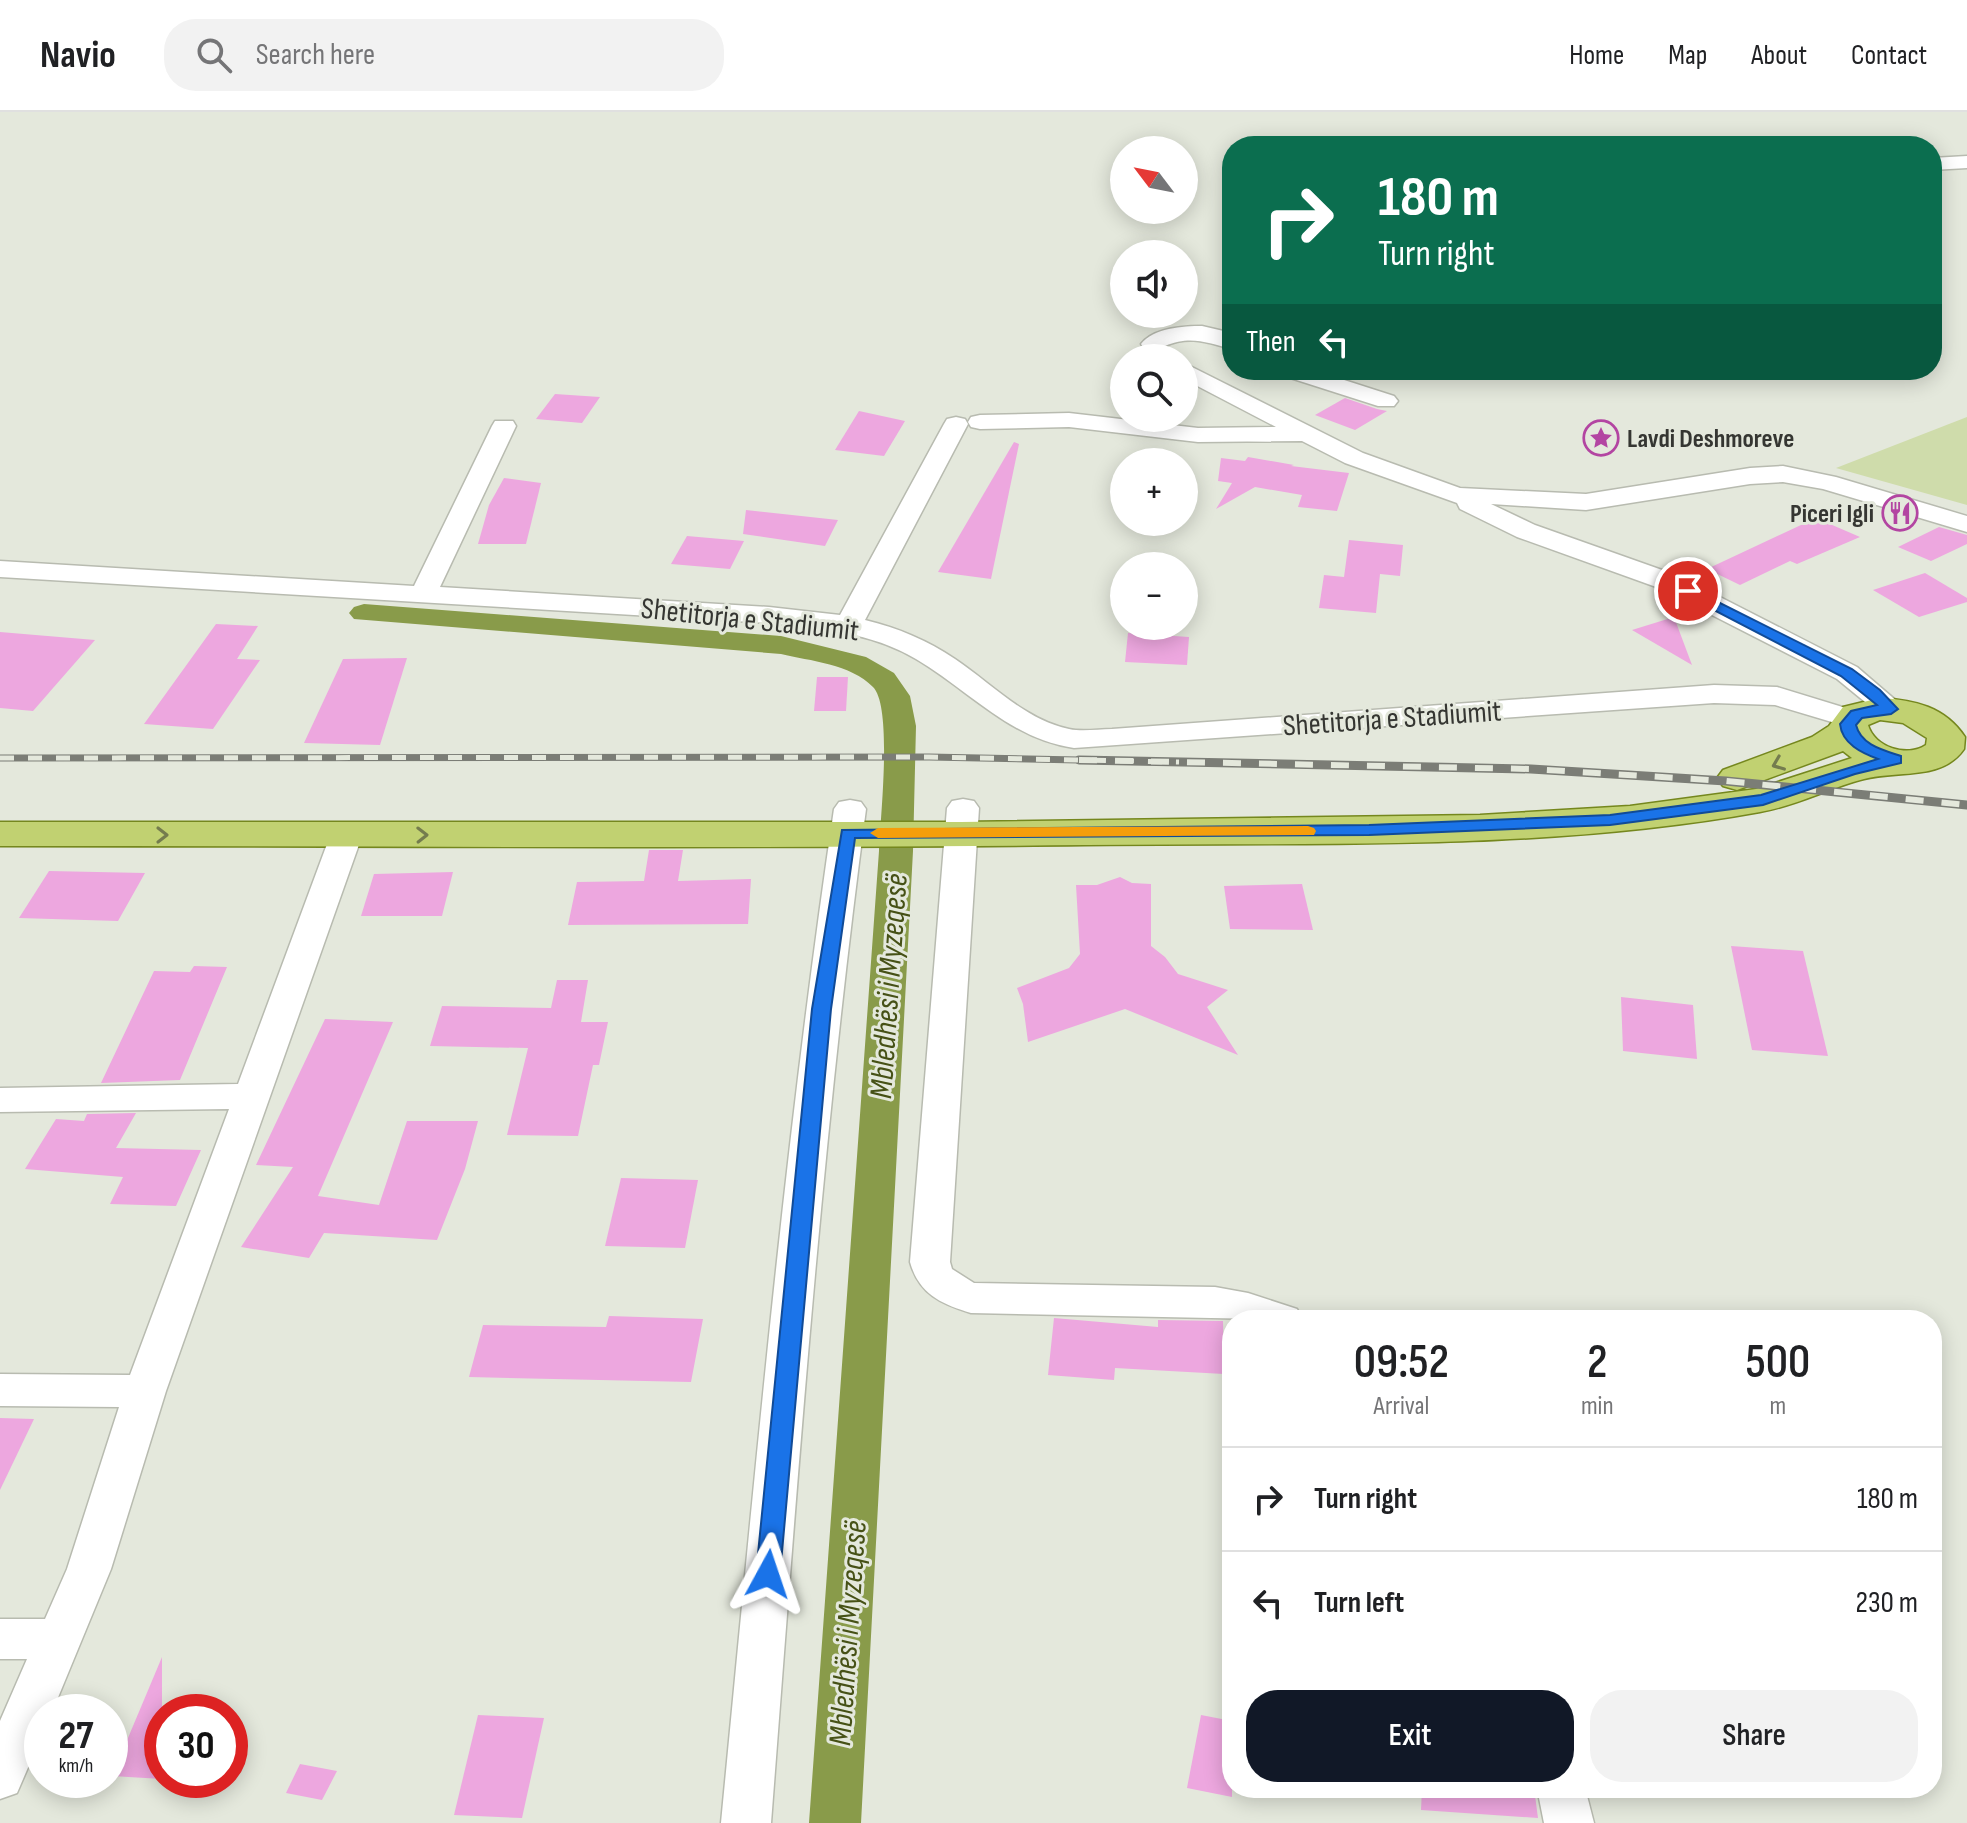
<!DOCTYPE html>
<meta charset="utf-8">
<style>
:root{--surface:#fff;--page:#f2f2f2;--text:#202124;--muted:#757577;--line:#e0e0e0;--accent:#111827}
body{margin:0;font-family:"Sofia Sans Condensed",sans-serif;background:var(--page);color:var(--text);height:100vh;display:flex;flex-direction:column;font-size:30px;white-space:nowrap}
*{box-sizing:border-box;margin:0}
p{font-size:26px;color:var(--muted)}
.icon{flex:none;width:44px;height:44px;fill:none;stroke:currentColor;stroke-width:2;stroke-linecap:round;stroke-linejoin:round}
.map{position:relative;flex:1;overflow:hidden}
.sheet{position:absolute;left:1222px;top:1198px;width:720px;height:488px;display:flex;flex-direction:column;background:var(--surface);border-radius:32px;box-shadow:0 4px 20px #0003}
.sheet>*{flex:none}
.guide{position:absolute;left:1222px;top:24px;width:720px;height:244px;border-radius:32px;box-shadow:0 4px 20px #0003;background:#0b6e4f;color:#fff;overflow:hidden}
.needle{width:52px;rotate:302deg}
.fabs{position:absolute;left:1110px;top:24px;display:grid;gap:16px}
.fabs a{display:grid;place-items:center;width:88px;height:88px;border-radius:50%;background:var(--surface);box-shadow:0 4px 20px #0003;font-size:40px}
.speed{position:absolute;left:24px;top:1582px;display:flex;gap:16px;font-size:40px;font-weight:700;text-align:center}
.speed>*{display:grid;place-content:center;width:104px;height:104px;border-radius:50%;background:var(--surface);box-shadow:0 4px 20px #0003;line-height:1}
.speed small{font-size:20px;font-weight:400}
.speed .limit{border:12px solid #d22;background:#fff;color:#111}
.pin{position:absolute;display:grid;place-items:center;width:68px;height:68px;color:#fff;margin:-34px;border:4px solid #fff;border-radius:50%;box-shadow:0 2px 8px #0007}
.me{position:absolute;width:88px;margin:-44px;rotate:5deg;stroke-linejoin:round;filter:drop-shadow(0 0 6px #0008)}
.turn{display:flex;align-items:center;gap:28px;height:168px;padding:0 24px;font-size:36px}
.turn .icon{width:104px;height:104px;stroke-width:2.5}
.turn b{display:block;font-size:56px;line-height:68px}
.then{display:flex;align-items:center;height:76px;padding:0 24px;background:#0003;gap:16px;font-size:30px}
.eta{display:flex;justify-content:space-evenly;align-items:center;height:136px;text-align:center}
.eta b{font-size:48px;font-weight:600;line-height:56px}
.action{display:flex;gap:16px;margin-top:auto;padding:16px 24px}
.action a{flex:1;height:92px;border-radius:32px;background:var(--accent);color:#fff;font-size:32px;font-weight:600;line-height:92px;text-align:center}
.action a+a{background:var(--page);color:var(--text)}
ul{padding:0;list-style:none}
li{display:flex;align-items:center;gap:24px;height:104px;padding:0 24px;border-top:2px solid var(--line)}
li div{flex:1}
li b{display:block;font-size:30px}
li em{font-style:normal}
header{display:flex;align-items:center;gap:48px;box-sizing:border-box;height:112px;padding:0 40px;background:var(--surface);border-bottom:2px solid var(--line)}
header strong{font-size:38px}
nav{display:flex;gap:44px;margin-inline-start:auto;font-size:28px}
.search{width:560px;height:72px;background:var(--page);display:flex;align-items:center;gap:20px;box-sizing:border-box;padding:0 28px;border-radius:32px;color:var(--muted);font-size:30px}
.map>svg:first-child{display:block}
.green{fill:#cfdcab}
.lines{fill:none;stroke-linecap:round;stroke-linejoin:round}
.canal{fill:#899b4a;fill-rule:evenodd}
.building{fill:#eda7df}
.minor-casing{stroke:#b8bbb0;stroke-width:3}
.major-casing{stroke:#75871e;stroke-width:3}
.minor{fill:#fff;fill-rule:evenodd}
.major{fill:#c1d171;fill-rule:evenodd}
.rail-far1-casing{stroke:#7b7d76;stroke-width:7}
.rail-casing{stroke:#7b7d76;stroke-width:9}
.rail-far1{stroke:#e4e8dc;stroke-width:5;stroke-dasharray:14;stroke-linecap:butt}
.rail{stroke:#e4e8dc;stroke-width:6;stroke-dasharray:18;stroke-linecap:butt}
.oneway{stroke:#747c4e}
.route{fill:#1a73e8;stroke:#114b97;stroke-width:2}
.slow{fill:#f59e0b}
.labels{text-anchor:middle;stroke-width:6;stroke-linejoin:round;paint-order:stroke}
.far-poi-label{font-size:26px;font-weight:bold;fill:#353632;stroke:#e4e8dc;text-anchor:start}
.street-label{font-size:30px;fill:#353632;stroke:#e4e8dc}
.water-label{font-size:32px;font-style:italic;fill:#465116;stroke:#e4e8dc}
</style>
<header>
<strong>Navio</strong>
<div class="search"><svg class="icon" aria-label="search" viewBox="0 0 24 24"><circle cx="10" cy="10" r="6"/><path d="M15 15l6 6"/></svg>Search here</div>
<nav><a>Home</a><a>Map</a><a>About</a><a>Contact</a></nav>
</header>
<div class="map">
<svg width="1967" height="1711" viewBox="0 0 1967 1711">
<rect width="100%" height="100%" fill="#e4e8dc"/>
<!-- green -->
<polygon class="green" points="1967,305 1967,393 1836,356"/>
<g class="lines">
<!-- canal -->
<path class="canal" d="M364 492 781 524 866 545 894 561 910 584 916 614 913 739 861 1711H809L879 739C880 708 893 595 873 575 851 552 810 549 781 542L354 507 349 501 354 495Z"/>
</g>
<!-- building -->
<g class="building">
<polygon points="555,282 600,285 582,311 536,307"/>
<polygon points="1345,286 1377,297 1387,299 1355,318 1315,303"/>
<polygon points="859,299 905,309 884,344 835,338"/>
<polygon points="1014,330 1019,332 991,467 938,460"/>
<polygon points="1248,345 1294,353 1291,354 1349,361 1337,399 1298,395 1302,383 1255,375 1216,397 1232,371 1218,369 1221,346 1245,349"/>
<polygon points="504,366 541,371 526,432 478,432 489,393"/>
<polygon points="746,398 838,408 825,434 743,422"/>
<polygon points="1816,406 1860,425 1797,452 1790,449 1740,473 1707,457"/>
<polygon points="1939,415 1967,423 1967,432 1931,449 1898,435"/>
<polygon points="687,424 744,429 730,457 671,452"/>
<polygon points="1349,428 1403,433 1400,464 1380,462 1376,501 1319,496 1324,463 1344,465"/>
<polygon points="1925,461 1967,486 1967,490 1919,505 1873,478"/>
<polygon points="1674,505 1692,553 1632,518"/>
<polygon points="216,512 258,514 237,547 260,548 213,617 144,612"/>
<polygon points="0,520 95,528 33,599 0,596"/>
<polygon points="1128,521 1189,525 1187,553 1125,550"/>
<polygon points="407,546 380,633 304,631 343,547"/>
<polygon points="817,565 848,565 846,599 814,599"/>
<polygon points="649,738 683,738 678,769 751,767 748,812 568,813 577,770 644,769"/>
<polygon points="49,759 145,761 118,809 19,806"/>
<polygon points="453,760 442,804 361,804 374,762"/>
<polygon points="1120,765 1132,771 1151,772 1151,834 1165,845 1178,862 1228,878 1207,895 1238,943 1125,897 1028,930 1023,892 1017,876 1069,856 1080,842 1076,773 1097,773"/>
<polygon points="1302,772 1313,818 1230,817 1224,774"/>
<polygon points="1731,834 1803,839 1828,944 1752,938"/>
<polygon points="194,854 227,855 180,968 101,971 154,859 190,860"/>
<polygon points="557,868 588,868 581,910 608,910 599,953 593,953 578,1024 507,1023 528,936 430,934 442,894 551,896"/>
<polygon points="1621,885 1693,893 1697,947 1623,939"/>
<polygon points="325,907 393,910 318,1084 379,1093 407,1009 478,1009 465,1057 437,1128 324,1121 309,1146 241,1135 293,1055 256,1053"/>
<polygon points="136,1001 116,1036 201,1038 176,1094 110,1092 123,1065 25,1057 56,1007 84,1009 87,1002"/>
<polygon points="621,1066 698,1068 685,1136 605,1134"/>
<polygon points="609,1204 703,1207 691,1270 469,1265 483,1213 606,1215"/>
<polygon points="1054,1206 1158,1215 1158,1208 1223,1209 1224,1262 1115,1256 1114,1268 1048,1263"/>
<polygon points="0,1306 34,1307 0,1378"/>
<polygon points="162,1546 162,1667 112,1664 162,1545"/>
<polygon points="478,1603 544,1606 522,1706 454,1703"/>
<polygon points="1201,1603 1232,1609 1232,1685 1187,1676"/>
<polygon points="300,1652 337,1659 322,1688 286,1681"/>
<polygon points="1422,1676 1534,1676 1538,1706 1421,1698"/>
</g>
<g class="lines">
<defs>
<g id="minor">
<polygon points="1967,44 1967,56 1932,58 1932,46"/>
<path d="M1202 214 1232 221V237C1207 231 1191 223 1165 234L1173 246H1150L1141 232C1153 216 1183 214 1202 214Z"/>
<polygon points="1184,251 1363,341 1460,376 1586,382 1750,356 1783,354 1836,365 1967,404 1967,420 1823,377 1783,370 1750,372 1586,398 1491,392 1535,413 1679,464 1857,555 1906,597 1901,603 1891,606 1881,603 1837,567 1659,476 1517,425 1460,397 1457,391 1345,351 1302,329 1198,330 1069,315 980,317 971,315 968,310 971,305 980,303 1069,301 1198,316 1276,315 1184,267"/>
<polygon points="1277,258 1313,258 1394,284 1398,289 1394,294 1378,294 1281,263"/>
<path d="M956 305 965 307 968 312 865 508C898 516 927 528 955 547 991 571 1025 608 1069 617 1083 620 1098 617 1112 617L1714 573 1777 575 1862 601 1867 607 1862 613 1852 616 1775 593 1714 591 1074 636C1010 627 969 578 916 547 871 520 820 517 769 511L0 465V449L414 474 492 314 495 309H513L516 314 440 475 769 495 840 503 944 312 947 307Z"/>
<path d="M963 687 974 689 979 696 950 1150 952 1157 974 1171 1215 1175 1248 1181 1297 1197 1303 1208 971 1201C941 1192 919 1182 910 1150L947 696 952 689Z"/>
<path d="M850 688 861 690 866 697C821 1034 797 1372 771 1711H721C754 1372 784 1034 834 697L839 690Z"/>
<polygon points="346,715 357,717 362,724 166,1279 111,1457 52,1600 42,1600 42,1623 17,1681 0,1687 0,1609 27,1547 0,1547 0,1507 45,1507 67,1457 119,1295 0,1294 0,1262 130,1263 229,997 0,1000 0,976 238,972 330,724 335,717"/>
<polygon points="1537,1676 1585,1676 1594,1711 1544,1711"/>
</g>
<path id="major" d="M1880 586C1915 588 1945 595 1965 625L1964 637C1942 669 1898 658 1864 667 1829 676 1796 694 1760 700 1541 740 1306 730 1085 733 723 737 362 734 0 734V710H961L1480 703 1630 694 1756 677 1852 646 1843 639 1737 678 1723 674 1717 666 1723 658 1812 625 1829 614 1843 595ZM1880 608 1903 611 1927 626 1926 633C1907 646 1874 635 1868 613Z"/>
</defs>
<!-- minor casing -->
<use href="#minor" class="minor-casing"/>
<!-- major casing -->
<use href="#major" class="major-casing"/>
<!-- minor -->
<use href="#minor" class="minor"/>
<!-- major -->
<use href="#major" class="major"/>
<defs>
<polyline id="rail-far1" points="0,646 929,645 1179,650"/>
<polyline id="rail" points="1079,648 1531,657 1726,669 1967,693"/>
</defs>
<!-- rail-far1 casing -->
<use href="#rail-far1" class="rail-far1-casing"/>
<!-- rail casing -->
<use href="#rail" class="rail-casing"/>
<!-- rail-far1 -->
<use href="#rail-far1" class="rail-far1"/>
<!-- rail -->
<use href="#rail" class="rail"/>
</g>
<!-- one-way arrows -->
<defs><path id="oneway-chevron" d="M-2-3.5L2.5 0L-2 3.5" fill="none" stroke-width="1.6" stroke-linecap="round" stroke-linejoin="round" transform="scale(2)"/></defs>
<g class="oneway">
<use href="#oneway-chevron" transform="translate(1778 652) rotate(158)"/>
<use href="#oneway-chevron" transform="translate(162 723)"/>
<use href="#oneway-chevron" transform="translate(422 723) rotate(-1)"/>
</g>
<!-- route -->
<path class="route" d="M1688 475 1852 557 1880 578 1898 597 1891 602 1862 606 1856 613C1861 633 1883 638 1901 644V651L1855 662 1763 693 1610 713 1369 723 855 726 831 897 780 1462 776 1469 768 1472 759 1469 756 1462 812 897 842 718 1369 713 1610 703 1761 683 1878 647C1862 641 1842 632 1840 612L1851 599 1877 593 1841 564 1683 482 1681 479Z"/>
<!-- slow -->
<polygon class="slow" points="1308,714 1314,716 1316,719 1314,723 878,726 870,721 878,716"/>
<!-- icons -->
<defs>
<symbol id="sight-ring" viewBox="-11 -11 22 22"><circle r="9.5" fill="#e4e8dc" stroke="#b345a2" stroke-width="1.5"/><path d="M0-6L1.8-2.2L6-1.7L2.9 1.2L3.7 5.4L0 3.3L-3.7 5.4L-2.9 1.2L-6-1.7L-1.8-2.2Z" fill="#b345a2"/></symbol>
<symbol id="restaurant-ring" viewBox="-11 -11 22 22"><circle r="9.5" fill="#e4e8dc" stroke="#b345a2" stroke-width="1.5"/><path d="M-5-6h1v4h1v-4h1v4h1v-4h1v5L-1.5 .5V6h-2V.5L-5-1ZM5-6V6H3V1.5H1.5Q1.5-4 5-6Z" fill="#b345a2"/></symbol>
</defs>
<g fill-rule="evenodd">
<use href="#sight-ring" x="1581" y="306" width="40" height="40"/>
<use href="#restaurant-ring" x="1880" y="381" width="40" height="40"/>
</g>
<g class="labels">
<!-- far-poi labels -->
<g class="far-poi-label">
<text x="1627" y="335">Lavdi Deshmoreve</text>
<text x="1874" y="410" text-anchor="end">Piceri Igli</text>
</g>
<!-- street labels -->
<g class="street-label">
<text transform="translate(750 507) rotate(6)" y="10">Shetitorja e Stadiumit</text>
<text transform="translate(1392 606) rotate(-4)" y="10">Shetitorja e Stadiumit</text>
</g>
<!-- water labels -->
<g class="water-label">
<text transform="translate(888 874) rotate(-86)" y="11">Mbledhësi i Myzeqesë</text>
<text transform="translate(847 1521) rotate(-86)" y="11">Mbledhësi i Myzeqesë</text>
</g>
</g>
</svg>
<div class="fabs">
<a><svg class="needle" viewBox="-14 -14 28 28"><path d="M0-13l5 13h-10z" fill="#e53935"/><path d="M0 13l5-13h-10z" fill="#757577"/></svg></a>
<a><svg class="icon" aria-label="sound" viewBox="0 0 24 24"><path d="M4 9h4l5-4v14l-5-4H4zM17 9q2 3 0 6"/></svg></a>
<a><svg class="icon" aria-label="search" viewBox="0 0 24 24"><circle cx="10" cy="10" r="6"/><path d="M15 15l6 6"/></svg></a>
<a>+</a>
<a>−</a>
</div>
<div class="speed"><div>27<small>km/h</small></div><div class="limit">30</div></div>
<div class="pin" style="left:1688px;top:479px;background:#d93025"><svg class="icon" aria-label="arrive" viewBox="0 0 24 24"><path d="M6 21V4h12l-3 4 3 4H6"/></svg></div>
<svg class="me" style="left:768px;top:1462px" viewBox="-20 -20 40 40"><path d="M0-17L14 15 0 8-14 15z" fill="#1a73e8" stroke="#fff" stroke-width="4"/></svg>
<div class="guide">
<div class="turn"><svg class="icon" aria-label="right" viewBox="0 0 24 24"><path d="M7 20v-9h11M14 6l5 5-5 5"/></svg><div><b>180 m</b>Turn right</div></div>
<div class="then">Then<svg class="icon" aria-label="left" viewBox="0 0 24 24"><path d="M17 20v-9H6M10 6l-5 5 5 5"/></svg></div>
</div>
<section class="sheet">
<div class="eta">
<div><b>09:52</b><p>Arrival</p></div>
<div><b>2</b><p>min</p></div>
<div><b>500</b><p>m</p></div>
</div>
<ul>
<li><svg class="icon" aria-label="right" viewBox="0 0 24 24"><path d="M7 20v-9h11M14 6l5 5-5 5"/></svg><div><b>Turn right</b></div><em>180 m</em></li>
<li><svg class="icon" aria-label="left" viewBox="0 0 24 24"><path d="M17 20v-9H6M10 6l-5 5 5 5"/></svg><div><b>Turn left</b></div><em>230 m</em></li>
</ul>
<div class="action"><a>Exit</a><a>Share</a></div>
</section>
</div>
